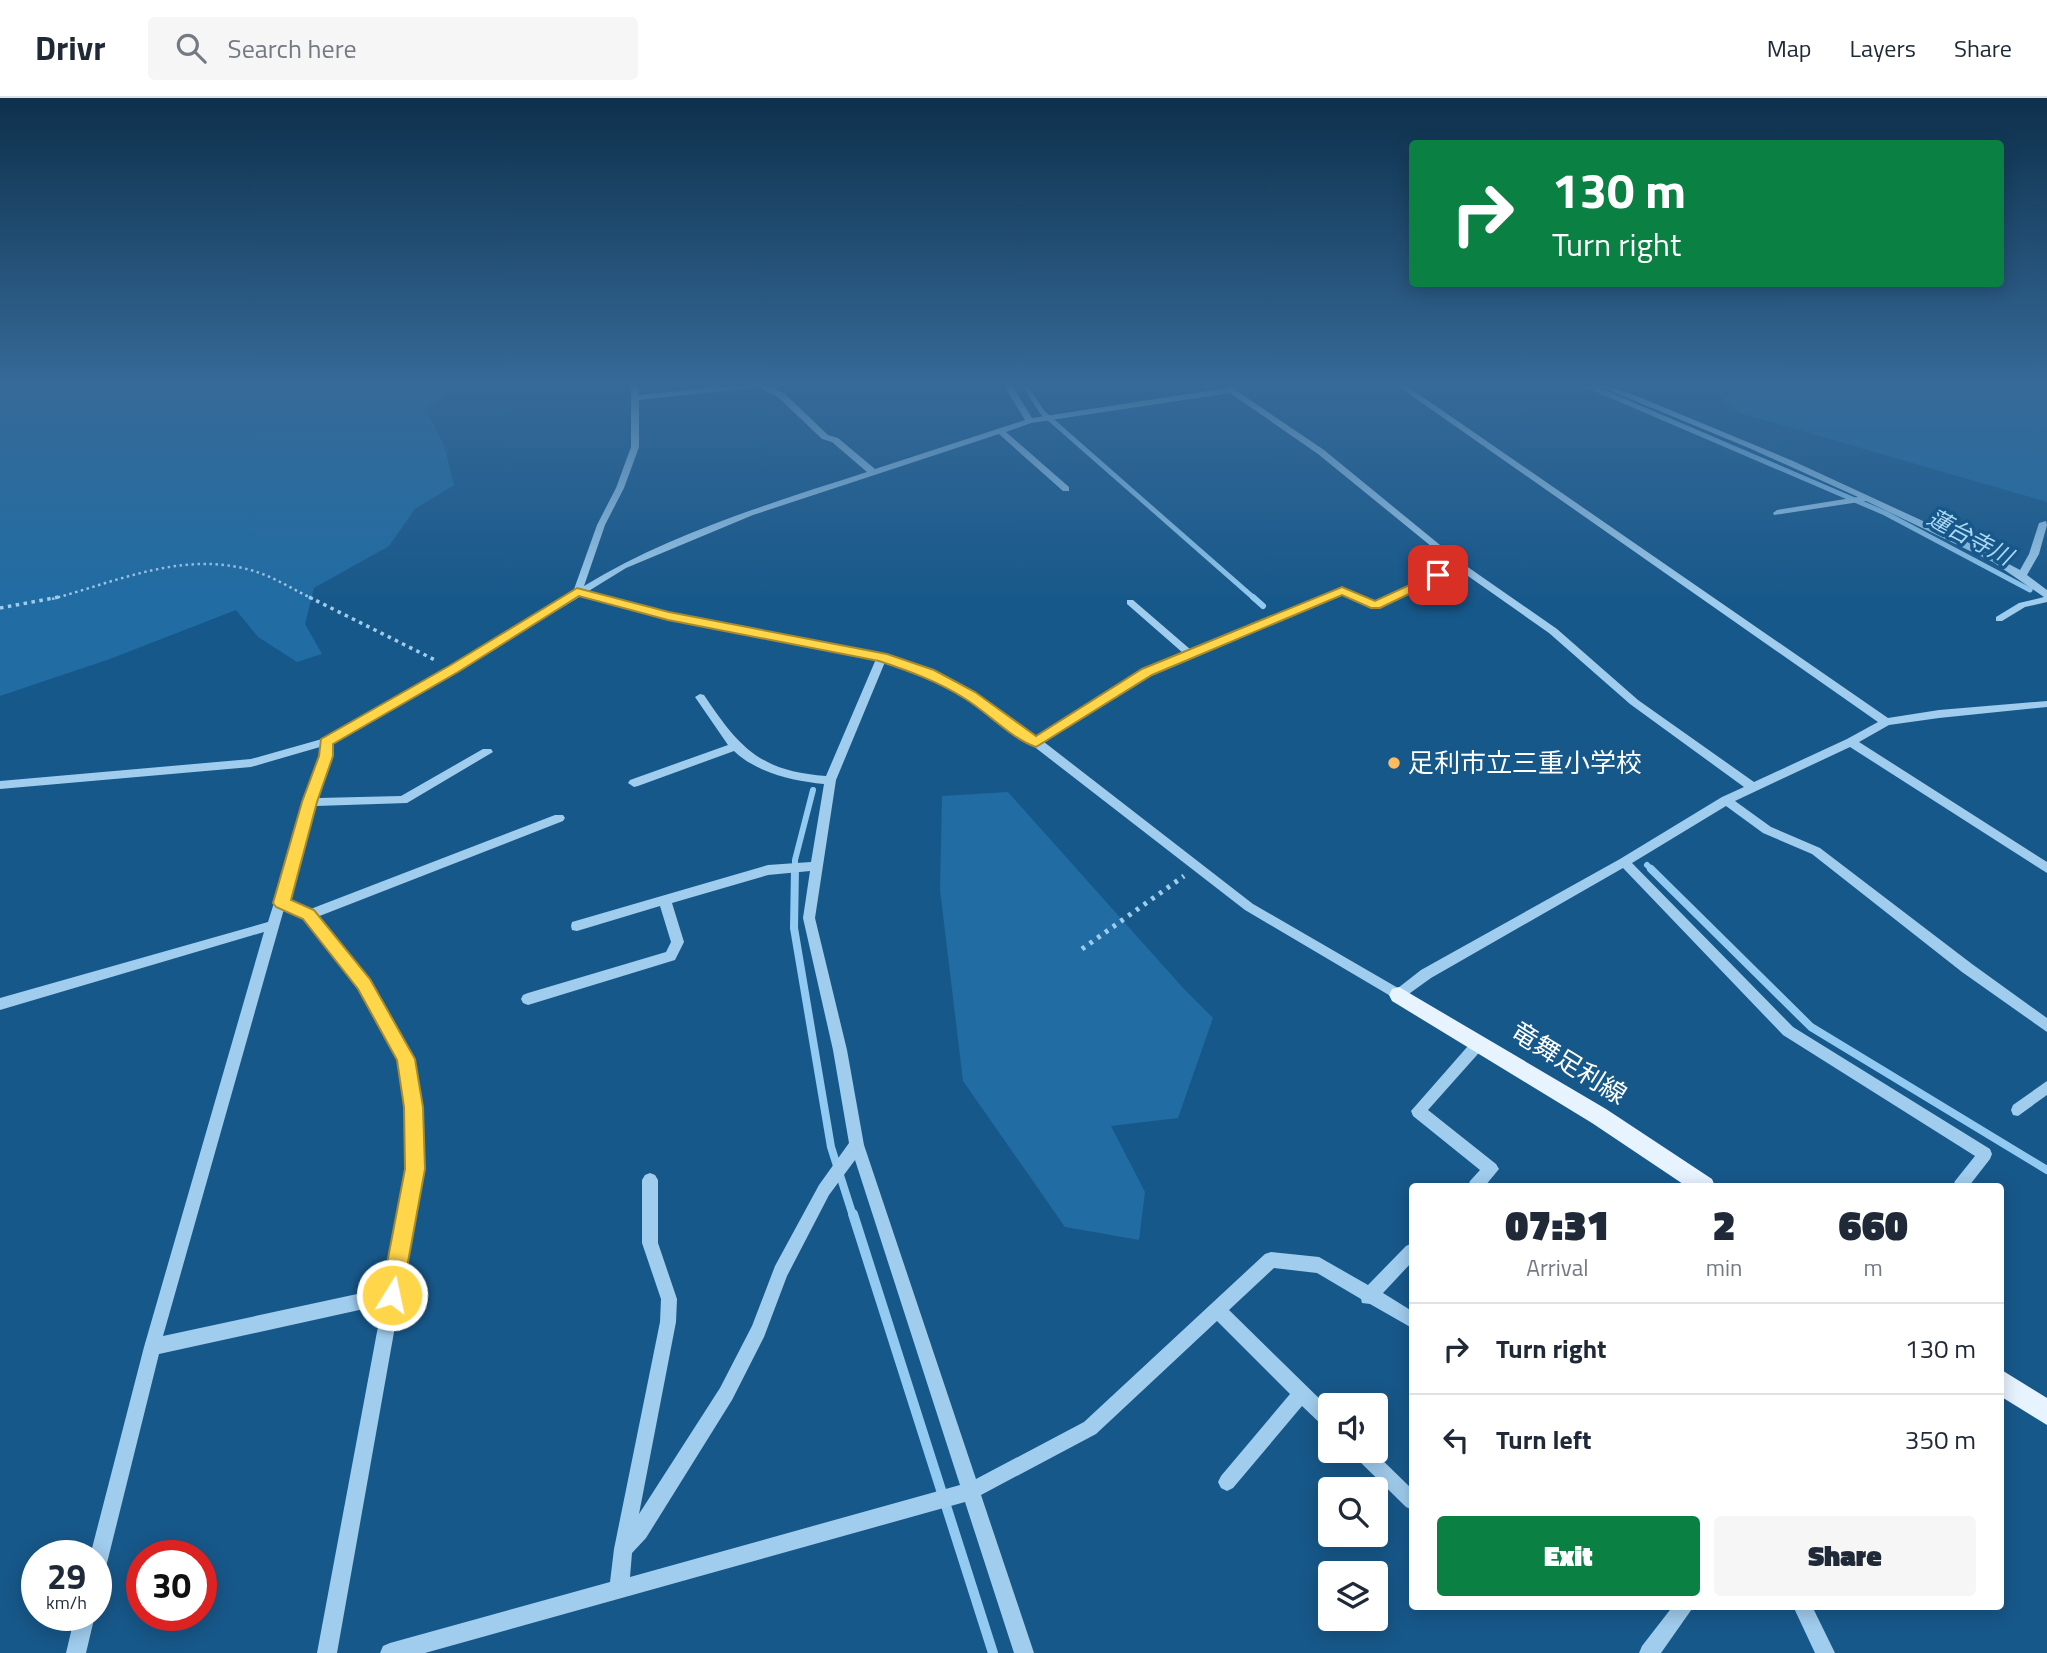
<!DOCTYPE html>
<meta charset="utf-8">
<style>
:root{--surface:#fff;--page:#f6f6f7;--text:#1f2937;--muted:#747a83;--line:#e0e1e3;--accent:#0b8043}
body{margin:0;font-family:"Titillium Web","Noto Sans JP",sans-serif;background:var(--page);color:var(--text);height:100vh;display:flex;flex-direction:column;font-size:26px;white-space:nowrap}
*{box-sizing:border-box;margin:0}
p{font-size:23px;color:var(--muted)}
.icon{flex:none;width:38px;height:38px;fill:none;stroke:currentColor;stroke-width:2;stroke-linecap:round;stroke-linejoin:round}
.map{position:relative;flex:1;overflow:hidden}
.sheet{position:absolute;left:1409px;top:1085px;width:595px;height:427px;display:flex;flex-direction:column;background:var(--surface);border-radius:7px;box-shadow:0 4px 18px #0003}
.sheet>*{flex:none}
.hud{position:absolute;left:1409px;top:42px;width:595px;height:147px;border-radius:7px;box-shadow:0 4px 18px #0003;background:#0b8043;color:#fff;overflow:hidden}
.controls{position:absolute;left:1318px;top:1295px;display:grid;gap:14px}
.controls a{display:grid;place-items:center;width:70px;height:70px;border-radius:7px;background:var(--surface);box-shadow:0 4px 18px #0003;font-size:35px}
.speed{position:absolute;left:21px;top:1442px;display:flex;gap:14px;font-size:35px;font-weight:700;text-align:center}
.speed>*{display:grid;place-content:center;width:91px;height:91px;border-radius:50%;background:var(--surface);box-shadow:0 4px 18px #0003;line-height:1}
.speed small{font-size:18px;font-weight:400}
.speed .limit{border:10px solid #d22;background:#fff;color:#111}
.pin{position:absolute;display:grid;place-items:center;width:60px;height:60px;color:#fff;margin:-30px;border-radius:14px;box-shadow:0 4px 10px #0006}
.me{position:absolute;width:77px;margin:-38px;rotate:10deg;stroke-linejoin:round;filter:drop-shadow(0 0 5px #0008)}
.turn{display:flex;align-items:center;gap:24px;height:147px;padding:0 28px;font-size:32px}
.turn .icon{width:91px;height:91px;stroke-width:2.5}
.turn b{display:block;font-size:49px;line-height:60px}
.eta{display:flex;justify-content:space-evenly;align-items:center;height:119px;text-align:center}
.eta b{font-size:42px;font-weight:800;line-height:49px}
.action{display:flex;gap:14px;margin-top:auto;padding:14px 28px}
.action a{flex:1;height:80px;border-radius:7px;background:var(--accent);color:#fff;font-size:28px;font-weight:800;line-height:80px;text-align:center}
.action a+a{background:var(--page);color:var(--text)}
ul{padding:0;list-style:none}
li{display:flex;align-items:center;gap:21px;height:91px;padding:0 28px;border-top:2px solid var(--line)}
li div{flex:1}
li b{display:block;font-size:26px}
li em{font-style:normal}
header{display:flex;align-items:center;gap:42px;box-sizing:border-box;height:98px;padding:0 35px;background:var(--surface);border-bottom:2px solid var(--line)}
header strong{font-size:33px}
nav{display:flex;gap:38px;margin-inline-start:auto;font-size:24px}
.search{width:490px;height:63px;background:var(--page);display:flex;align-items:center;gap:18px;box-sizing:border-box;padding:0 24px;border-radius:7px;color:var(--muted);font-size:26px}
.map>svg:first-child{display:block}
.green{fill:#206ca3}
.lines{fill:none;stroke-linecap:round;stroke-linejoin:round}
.stream-far3{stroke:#92caf1;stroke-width:5}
.stream-far2{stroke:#92caf1;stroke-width:6}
.stream-far1{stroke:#92caf1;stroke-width:8}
.stream{stroke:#92caf1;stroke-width:10}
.path-far2{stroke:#a0cdee;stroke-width:2.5;stroke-dasharray:2.5 3.5;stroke-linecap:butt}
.path-far1{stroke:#a0cdee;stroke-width:3.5;stroke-dasharray:3.5 4.5;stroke-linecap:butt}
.path{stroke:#a0cdee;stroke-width:5;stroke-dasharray:3.5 6;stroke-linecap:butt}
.minor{fill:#a0cdee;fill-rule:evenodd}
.major{fill:#e7f3ff;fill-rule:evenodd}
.route{fill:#ffd54a;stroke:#a68a30;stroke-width:2}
.poi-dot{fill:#ffbb5d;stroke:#17588a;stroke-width:2.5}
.labels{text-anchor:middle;stroke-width:7;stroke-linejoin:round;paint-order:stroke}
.far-water-label{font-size:23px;font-style:italic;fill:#acd7f5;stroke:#17588a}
.poi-label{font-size:26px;fill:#fff;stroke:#17588a;text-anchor:start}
.street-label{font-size:26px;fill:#fff;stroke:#17588a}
</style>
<header>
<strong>Drivr</strong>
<div class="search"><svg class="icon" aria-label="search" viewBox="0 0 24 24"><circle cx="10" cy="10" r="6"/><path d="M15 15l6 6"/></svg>Search here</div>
<nav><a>Map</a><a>Layers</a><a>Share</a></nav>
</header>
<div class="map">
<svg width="2047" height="1555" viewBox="0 0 2047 1555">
<rect width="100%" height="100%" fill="#17588a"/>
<!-- green -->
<g class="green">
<polygon points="0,286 462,286 425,311 444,347 454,387 415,411 389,448 314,490 305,526 322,556 297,564 258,539 236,512 110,561 0,598"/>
<polygon points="1704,286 2047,286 2047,404 1740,315"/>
<polygon points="1008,694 1184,891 1213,920 1178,1020 1111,1028 1145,1094 1139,1142 1065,1129 963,983 940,792 942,698"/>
</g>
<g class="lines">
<!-- stream-far3 -->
<g class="stream-far3">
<polyline points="1024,286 1042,314 1255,501"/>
<polyline points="1584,286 1885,415 2030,492"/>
</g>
<!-- stream-far2 -->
<g class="stream-far2">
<polyline points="1253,499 1263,508"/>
<polyline points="1647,767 1653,773"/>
<polyline points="795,773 795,762 813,692"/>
</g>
<!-- stream-far1 -->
<g class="stream-far1">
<polyline points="795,771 794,830 831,1049 853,1118"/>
<polyline points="1651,771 1811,929 2047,1072"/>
</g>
<!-- stream -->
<polyline class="stream" points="853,1116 993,1555"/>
<!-- path-far2 -->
<path class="path-far2" d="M52 501C119 483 184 452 254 473 274 479 294 492 313 501"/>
<!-- path-far1 -->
<g class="path-far1">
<polyline points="309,499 437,563"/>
<polyline points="0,510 59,499"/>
</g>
<!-- path -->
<polyline class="path" points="1082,851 1184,778"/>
<!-- minor -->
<g class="minor">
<path d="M631 286H639V297L746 286H763L784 295 828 337 838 340 875 371 1025 322 1003 286H1011L1032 320 1227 290 1225 286H1233L1234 291 1324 352 1462 465 1557 531 1638 602 1754 684 1847 641 1878 624 1395 286H1404L1888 620 1939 612 2047 603V609L1939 620 1889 627 1859 644 2047 764V775L1850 649 1735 703 1771 729 1820 750 1972 866 2047 920V934L1962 874 1812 756 1763 735 1726 708 1632 765 1793 929 1990 1051 1992 1056 1990 1061 1969 1088H1953L1955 1083 1975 1058 1783 937 1623 770 1431 880 1399 903 1245 812 1032 647 966 599 925 577 885 564 836 682 815 820 847 952 864 1047 976 1381 1084 1324 1265 1156 1271 1154 1319 1159 1368 1187 1406 1148 1412 1145V1164L1383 1195 1412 1213V1230L1370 1206 1362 1205 1361 1201 1317 1175 1274 1170 1229 1212 1330 1311V1332L1324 1329 1302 1308 1233 1390 1227 1393 1221 1390 1218 1384 1221 1378 1290 1296 1217 1223 1096 1336 981 1397 1034 1555H1014L965 1404 425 1555H380L383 1548 390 1545 610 1484 614 1451 660 1224 661 1201 642 1145V1082L645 1077 650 1075 655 1077 658 1082V1145L677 1201 676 1224 639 1416 720 1290 752 1228 775 1168 819 1087 849 1045 833 952 803 820 810 773 768 777 672 805 684 844 675 862 528 907 523 905 521 901 523 897 528 895 666 854 671 844 660 808 577 833 572 832 571 828 572 824 768 767 811 764 824 686C793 683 757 675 734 653L638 688 634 689 628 685 630 682 728 647 695 599 700 596 704 597C739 649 759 673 826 678L876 561 668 521 581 498 457 573 331 646 332 658 319 700 401 698 483 651H491L493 654 407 705 316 708 287 802 308 812 555 717H563L565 720 563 723 317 819 369 882 413 961 420 1009 423 1071 337 1555H317L382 1207 159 1256 105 1473 103 1480 96 1482V1458H90L144 1249 264 834 0 912V900L268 824 320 658V649L251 669 0 691V683L251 661 322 641 449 569 573 494 597 427 616 390 631 349ZM758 289 778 299 822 341 832 344 867 374C771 405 671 435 584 488L605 427 624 390 639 349V302ZM1230 295 1318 356 1453 466 1375 504 1345 491H1339L1191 552 1133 502H1127V506L1183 555 1143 572 1036 639 974 595 933 573 886 557 669 515 587 494 626 470 753 417 999 336 1063 393H1069V389L1006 334 1031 325ZM1458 471 1549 535 1630 606 1744 689 1722 699 1620 761 1421 872 1398 890 1253 806 1044 644 1151 576 1342 496 1375 511ZM284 811 304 820 359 890 399 962 406 1009 407 1071 385 1190 163 1238ZM855 1062 960 1387 630 1479 632 1455 646 1440 732 1302 764 1239 787 1178 829 1097Z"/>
<polygon points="1594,286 1605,286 1639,299 1793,363 1962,441 2020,472 2029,456 2039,425 2046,423 2047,427 2039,456 2027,477 2047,492 2047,504 2025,509 2002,523 1996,523 1996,519 2019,505 2044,499 1993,464 1866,403 1774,417 1773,415 1777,412 1858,399 1749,350"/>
<polygon points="1480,938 1485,940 1487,944 1485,948 1428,1012 1496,1066 1499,1071 1485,1088 1468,1088 1470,1083 1480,1072 1413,1018 1411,1013 1475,940"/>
<polygon points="2047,983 2047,997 2018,1018 2013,1017 2011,1012 2013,1007"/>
<polygon points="1352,1353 1373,1353 1412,1391 1412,1412 1406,1409 1355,1359"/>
<polygon points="1673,1508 1694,1508 1661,1555 1639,1555 1642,1548"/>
<polygon points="1793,1508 1812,1508 1835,1555 1815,1555"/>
<polygon points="75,1517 95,1517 86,1555 66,1555"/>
</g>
<!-- major -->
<g class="major">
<polygon points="1399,889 1606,1011 1712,1081 1715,1088 1686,1088 1592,1025 1392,903 1389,897 1392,891"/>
<polygon points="2000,1271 2047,1300 2047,1327 2000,1298"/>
</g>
</g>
<!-- sky -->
<linearGradient id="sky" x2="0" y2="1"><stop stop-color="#0d304c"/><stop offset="0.57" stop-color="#366a98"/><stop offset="1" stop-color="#366a98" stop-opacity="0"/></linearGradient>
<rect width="2047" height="504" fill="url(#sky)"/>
<!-- route -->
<path class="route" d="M1438 474 1444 477 1442 480 1380 510H1371L1342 497 1152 577 1036 649C1013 642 986 613 964 600 937 583 909 573 879 563L668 522 579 498 458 574 333 646V658L317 704 291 802 314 812 370 881 415 961 423 1009 425 1071 402 1197 399 1204 392 1208 384 1204 381 1197 405 1071 404 1009 397 962 358 891 303 821 276 809 273 805 302 704 319 658 321 641 449 568 577 490 669 514 887 556 934 572 975 594 1036 638 1142 571 1342 489 1375 503Z"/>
<!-- markers -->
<circle class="poi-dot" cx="1394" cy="665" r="7"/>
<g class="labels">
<!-- far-water labels -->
<g class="far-water-label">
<text transform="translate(1970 439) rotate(28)" y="8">蓮台寺川</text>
</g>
<!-- poi labels -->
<g class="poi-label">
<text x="1408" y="674">足利市立三重小学校</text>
</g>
<!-- street labels -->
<g class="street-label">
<text transform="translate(1569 965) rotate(32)" y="9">竜舞足利線</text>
</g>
</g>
</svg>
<div class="controls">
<a><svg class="icon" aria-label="sound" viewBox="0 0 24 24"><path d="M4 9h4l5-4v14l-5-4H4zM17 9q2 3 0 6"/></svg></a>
<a><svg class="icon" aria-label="search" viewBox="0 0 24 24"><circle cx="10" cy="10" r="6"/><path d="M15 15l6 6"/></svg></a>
<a><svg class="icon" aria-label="layers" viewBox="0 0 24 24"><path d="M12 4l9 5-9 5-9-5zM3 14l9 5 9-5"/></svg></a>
</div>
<div class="speed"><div>29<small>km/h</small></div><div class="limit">30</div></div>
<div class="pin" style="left:1438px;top:477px;background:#d93025"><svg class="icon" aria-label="arrive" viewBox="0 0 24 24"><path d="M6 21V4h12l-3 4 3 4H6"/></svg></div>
<svg class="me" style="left:392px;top:1197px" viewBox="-20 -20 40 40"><circle r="17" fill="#ffd54a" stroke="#fff" stroke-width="3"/><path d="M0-11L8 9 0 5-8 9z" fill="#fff"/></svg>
<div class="hud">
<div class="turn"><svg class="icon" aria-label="right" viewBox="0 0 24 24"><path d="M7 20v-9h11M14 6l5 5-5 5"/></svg><div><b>130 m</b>Turn right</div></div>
</div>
<section class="sheet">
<div class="eta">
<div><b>07:31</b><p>Arrival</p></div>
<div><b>2</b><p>min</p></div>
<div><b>660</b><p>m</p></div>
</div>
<ul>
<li><svg class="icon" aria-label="right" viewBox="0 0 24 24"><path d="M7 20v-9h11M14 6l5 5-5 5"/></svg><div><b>Turn right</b></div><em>130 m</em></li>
<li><svg class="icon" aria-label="left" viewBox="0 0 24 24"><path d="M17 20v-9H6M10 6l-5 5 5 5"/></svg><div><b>Turn left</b></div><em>350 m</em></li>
</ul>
<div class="action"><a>Exit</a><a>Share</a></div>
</section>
</div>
